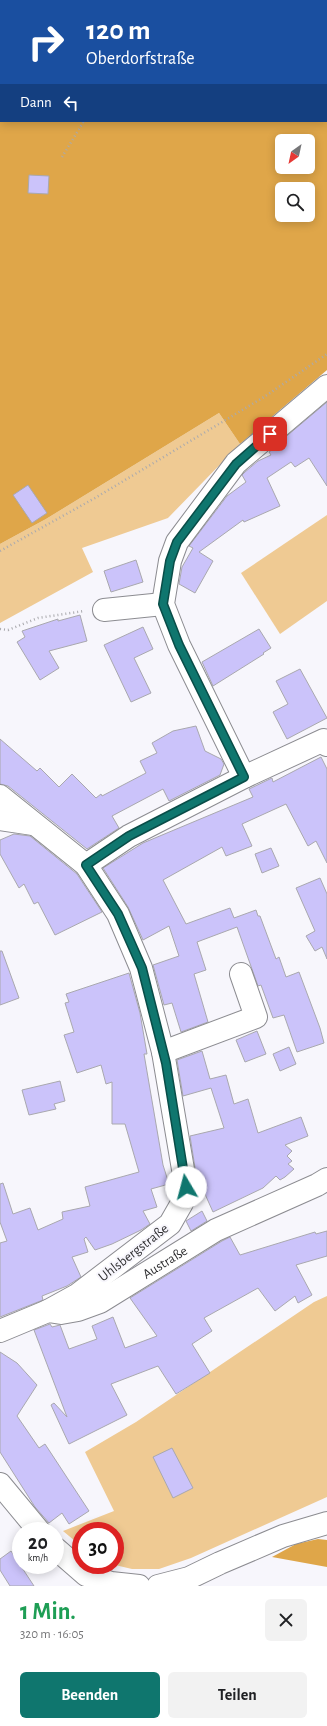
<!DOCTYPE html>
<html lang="de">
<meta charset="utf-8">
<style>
:root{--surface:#fff;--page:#f2f2f2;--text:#202124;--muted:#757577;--accent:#0f766e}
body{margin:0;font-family:"Alegreya Sans",sans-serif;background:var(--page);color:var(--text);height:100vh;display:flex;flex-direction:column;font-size:15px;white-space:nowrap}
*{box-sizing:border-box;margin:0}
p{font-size:13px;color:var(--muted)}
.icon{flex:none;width:22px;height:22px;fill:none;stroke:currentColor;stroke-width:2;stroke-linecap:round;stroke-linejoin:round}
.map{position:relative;height:1586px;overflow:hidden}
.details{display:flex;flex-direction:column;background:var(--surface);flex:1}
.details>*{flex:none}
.banner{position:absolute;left:0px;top:0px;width:327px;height:122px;box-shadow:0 2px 10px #0003;background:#1a4fa0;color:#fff;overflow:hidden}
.needle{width:26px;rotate:213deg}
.tools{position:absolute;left:275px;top:134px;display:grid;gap:8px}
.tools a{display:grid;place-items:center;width:40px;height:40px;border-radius:6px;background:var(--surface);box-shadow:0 2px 10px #0003;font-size:20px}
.speed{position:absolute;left:12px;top:1522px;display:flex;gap:8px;font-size:20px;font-weight:700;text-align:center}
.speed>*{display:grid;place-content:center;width:52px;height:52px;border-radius:50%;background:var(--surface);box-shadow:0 2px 10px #0003;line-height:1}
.speed small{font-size:10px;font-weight:400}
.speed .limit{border:6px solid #d22;background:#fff;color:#111}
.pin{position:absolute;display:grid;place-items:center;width:34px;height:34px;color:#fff;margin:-17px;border-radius:8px;box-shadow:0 2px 6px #0006}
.me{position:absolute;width:44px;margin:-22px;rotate:352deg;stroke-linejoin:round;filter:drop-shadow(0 0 3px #0008)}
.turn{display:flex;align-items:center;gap:14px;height:84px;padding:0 20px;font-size:18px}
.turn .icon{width:52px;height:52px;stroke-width:2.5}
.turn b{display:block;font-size:28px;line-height:34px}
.then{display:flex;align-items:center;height:38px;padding:0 20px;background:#0003;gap:8px;font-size:15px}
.round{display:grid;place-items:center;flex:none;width:42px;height:42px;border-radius:6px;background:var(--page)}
.summary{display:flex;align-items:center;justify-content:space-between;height:68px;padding:0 20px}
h1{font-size:24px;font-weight:700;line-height:30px;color:#1e9e55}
.action{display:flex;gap:8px;margin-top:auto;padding:8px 20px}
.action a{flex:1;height:46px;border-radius:6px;background:var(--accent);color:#fff;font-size:16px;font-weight:700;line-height:46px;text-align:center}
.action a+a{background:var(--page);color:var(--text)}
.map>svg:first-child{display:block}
.green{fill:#efca93}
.forest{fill:#dfa649;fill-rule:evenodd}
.building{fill:#cbc3fa;stroke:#a9a8ae}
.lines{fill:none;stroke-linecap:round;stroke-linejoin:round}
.minor-casing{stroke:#8c8c91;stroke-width:24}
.path{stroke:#aaaaae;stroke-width:2.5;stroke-dasharray:1 3;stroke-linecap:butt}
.minor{stroke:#fff;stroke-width:22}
.route-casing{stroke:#0a4d48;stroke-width:10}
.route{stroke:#0f766e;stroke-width:7}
.labels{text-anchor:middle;stroke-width:4;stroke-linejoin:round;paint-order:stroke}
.street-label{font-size:14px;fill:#2e2e30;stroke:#f7f6fc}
</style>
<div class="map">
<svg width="327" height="1586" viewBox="0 0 327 1586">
<rect width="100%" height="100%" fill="#f7f6fc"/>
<!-- green -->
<g class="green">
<polygon points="219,413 240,444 168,518 82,548 93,572 0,623 0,544 46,519"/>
<polygon points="327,515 327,601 280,634 241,573"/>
<polygon points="327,1296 327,1497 191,1558 159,1569 132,1569 115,1565 115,1531 81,1531 81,1546 63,1531 114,1511 85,1452 136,1422 314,1302"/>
</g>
<!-- forest -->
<g class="forest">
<path d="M0 0H327V370L240 444 219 413 46 519 0 544ZM1 1H326V121H1ZM282 141H308V167H282ZM282 189H308V215H282Z"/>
<polygon points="318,1539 327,1540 327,1567 272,1557 296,1544"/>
</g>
<!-- building -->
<g class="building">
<polygon points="29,175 49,176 48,194 28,193"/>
<polygon points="327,402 327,486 309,458 295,467 291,462 267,478 280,506 244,522 243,520 199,552 213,561 195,593 179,584 182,567 193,548 189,546 227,496 246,482 242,475 245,472 258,461 271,455 269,452 283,442 282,440"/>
<polygon points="28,485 47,513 32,523 13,495"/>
<polygon points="136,560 143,582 111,592 104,571"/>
<polygon points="80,615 87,641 49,651 59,668 40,680 17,642 25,637 22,631 58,619 58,621"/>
<polygon points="143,627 153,649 134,658 151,693 131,702 104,645"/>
<polygon points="259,629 271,648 263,653 264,654 213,686 202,662"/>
<polygon points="300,669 327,718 287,739 273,712 288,704 276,681"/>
<polygon points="196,726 205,751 221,759 224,764 220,775 169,801 163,789 112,816 119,828 87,849 8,786 0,784 0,739 37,771 40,768 59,787 72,774 96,798 101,794 102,796 146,773 140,761 157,753 152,743 173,731"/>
<polygon points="321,757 327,769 327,863 316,841 308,846 286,804 242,824 252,846 226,856 222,847 163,880 186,924 230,908 234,918 256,910 258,916 260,916 276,959 279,957 286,977 299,972 320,1028 324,1043 297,1052 284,1015 273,1018 261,985 258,986 237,927 197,942 206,970 194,974 208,1022 181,1032 172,1003 164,1005 153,965 179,956 169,926 143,940 128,907 103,868 143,843 253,797 249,789 272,778 273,782"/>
<polygon points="14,834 30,836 77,874 102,912 55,935 38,902 34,904 24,884 19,888 0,854 0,840"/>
<polygon points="271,848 279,866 262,873 255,854"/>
<polygon points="320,878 327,894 327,959 322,947 315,951 306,936 315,931 296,888"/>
<polygon points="0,951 2,951 19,998 0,1005"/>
<polygon points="129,973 140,1013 147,1054 144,1054 163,1165 169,1184 151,1189 157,1207 143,1211 150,1224 141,1230 112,1244 95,1250 86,1237 84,1239 88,1252 72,1257 81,1277 67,1286 42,1296 43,1300 0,1317 0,1243 7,1241 0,1222 0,1184 3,1183 13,1214 30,1208 38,1230 63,1219 62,1212 90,1206 85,1187 139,1172 125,1124 112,1124 112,1082 106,1084 101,1065 77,1073 64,1035 74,1032 65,1003 69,1002 66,994"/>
<polygon points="257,1031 266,1054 245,1062 236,1040"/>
<polygon points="289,1047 296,1064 280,1071 273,1054"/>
<polygon points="202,1051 210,1079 226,1075 234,1104 248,1099 258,1133 301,1117 308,1136 285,1145 292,1151 287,1156 292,1161 288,1164 294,1169 285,1177 280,1180 276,1176 263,1188 213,1212 196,1174 190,1136 224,1128 211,1088 183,1096 177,1060"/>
<polygon points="60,1081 65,1101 54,1104 56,1109 29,1115 22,1090"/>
<polygon points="202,1211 207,1221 191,1231 186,1221"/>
<polygon points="327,1231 327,1256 296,1265 312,1295 298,1303 295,1296 275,1311 258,1288 204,1318 212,1331 192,1344 210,1373 176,1394 158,1366 111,1384 127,1415 69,1444 51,1405 54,1403 67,1417 34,1330 50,1324 52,1327 60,1325 69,1349 97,1339 92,1326 113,1317 125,1348 157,1336 130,1298 222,1241 230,1237 240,1255 315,1232 316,1234"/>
<polygon points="0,1352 17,1363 37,1385 17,1416 39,1448 45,1444 89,1511 69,1524 62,1513 49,1523 35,1507 0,1452"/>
<polygon points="172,1448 193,1488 173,1498 153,1457"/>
<polygon points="11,1551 34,1586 10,1586 0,1570 0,1559"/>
</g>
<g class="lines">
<defs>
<g id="minor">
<polyline points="104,610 163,604"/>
<polyline points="244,777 179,645 163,604 170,561 177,542 236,463 327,386"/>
<polyline points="0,796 86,865 118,914 141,968 163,1052 186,1187 182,1203 170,1224 77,1295 48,1311"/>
<polyline points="0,819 33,824"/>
<polyline points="86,865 129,836 244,777 324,740 327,745"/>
<polyline points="163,1052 256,1017 241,974"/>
<path id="s1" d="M0 1331 48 1311 61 1313 78 1310 100 1302 216 1230 317 1185 327 1179"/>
<polyline points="0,1484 39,1531"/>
<polyline points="55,1548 86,1575 111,1583 139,1586"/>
<polyline points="158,1586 189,1578 220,1563 283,1536 327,1523"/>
</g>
</defs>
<!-- minor casing -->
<use href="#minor" class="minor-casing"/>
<!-- path -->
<g class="path">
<polyline points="14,0 15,1"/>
<polyline points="262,1 264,0"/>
<polyline points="62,157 84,121"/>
<polyline points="0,551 95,498 264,397 327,354"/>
<polyline points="0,629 8,630 38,618 84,611"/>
</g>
<!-- minor -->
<use href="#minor" class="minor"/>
</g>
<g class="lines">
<defs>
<polyline id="route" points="186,1187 166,1063 142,968 118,914 86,865 129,836 244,777 179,645 163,604 170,561 177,542 236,464 270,434"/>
</defs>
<!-- route casing -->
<use href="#route" class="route-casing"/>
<!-- route -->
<use href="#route" class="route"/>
</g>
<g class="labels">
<!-- street labels -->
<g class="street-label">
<text transform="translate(133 1252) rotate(-38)" y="5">Uhlsbergstraße</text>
<text dy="5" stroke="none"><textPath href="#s1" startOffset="182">Austraße</textPath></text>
</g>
</g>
</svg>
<div class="tools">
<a><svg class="needle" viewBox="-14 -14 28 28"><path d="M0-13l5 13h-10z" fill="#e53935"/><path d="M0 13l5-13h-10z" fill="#757577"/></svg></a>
<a><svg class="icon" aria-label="search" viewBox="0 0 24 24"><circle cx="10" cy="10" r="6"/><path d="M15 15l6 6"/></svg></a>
</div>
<div class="speed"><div>20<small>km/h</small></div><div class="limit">30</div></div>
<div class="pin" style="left:270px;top:434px;background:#d93025"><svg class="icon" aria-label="arrive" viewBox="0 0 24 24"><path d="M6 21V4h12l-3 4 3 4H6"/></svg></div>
<svg class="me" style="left:186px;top:1187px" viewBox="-20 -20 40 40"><circle r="19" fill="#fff"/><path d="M0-13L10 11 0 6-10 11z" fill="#0f766e"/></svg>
<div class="banner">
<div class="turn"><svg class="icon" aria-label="right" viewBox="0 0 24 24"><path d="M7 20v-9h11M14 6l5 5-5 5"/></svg><div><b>120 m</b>Oberdorfstraße</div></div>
<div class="then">Dann<svg class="icon" aria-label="left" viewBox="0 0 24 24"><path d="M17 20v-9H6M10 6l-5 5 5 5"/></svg></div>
</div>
</div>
<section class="details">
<div class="summary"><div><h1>1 Min.</h1><p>320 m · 16:05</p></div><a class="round"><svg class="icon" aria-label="close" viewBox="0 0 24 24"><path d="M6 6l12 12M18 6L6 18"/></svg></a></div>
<div class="action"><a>Beenden</a><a>Teilen</a></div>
</section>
